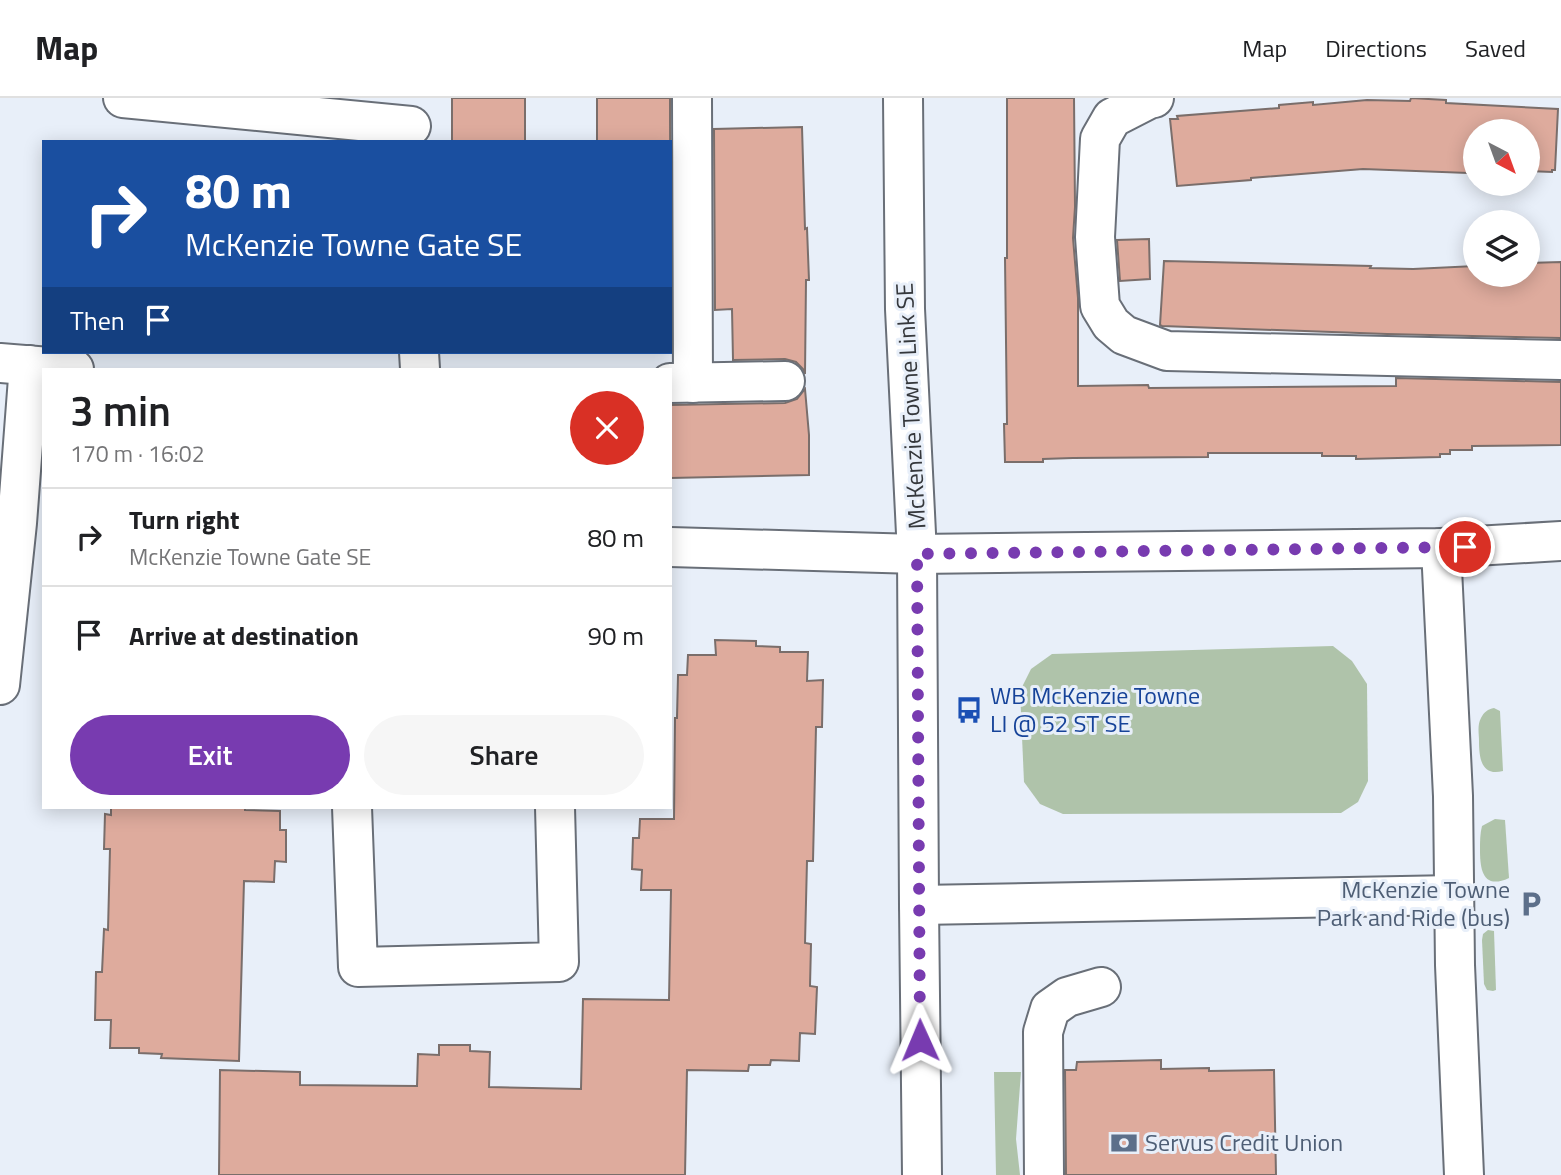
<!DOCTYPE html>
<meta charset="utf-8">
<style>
:root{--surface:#fff;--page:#f6f6f6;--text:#202124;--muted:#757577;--line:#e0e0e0;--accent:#783bb0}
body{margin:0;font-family:"Titillium Web",sans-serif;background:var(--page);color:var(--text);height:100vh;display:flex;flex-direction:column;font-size:26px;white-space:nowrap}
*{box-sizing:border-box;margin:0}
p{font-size:23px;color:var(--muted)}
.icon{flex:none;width:38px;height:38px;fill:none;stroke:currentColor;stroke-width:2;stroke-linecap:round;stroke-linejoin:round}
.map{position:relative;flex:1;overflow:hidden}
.side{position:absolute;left:42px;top:270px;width:630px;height:441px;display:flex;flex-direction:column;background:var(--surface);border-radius:0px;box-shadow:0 4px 18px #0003}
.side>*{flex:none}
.top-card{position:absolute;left:42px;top:42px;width:630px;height:214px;border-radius:0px;box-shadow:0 4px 18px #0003;background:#1a4fa0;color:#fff;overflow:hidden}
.needle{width:46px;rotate:139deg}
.controls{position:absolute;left:1463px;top:21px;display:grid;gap:14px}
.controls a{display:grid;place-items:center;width:77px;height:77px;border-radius:50%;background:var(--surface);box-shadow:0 4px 18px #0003;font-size:35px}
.pin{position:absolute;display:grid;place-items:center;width:60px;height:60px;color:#fff;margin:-30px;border:4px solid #fff;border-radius:50%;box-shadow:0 2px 7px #0007}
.me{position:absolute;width:77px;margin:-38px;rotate:359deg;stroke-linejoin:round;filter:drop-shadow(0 0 5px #0008)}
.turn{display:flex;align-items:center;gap:24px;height:147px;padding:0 28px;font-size:32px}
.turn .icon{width:91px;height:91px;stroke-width:2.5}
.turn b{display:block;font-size:49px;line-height:60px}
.then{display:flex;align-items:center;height:66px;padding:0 28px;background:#0003;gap:14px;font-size:26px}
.round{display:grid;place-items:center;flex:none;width:74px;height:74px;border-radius:37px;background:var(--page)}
.overview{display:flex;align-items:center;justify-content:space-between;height:119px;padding:0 28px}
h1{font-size:42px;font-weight:600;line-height:52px}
.cta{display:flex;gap:14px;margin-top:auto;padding:14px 28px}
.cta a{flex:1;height:80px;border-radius:42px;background:var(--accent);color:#fff;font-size:28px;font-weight:600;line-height:80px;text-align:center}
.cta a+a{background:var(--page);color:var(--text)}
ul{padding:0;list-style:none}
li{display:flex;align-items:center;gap:21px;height:98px;padding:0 28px;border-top:2px solid var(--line)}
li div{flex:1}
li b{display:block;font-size:26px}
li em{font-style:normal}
header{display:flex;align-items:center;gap:42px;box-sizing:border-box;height:98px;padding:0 35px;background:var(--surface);border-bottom:2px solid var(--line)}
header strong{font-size:33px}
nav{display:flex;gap:38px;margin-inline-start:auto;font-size:24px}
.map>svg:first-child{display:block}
.green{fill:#afc3aa}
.building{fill:#deab9d;stroke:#7a6e6b;stroke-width:2}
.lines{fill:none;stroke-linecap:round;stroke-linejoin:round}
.minor-casing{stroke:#696f78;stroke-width:42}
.minor{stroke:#fff;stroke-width:38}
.route{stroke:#783bb0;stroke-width:12;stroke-dasharray:0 21.6}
.labels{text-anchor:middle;stroke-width:6;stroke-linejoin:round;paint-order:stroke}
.street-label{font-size:24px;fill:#35383c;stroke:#e8eff9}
.transit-label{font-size:24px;fill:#164399;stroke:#e8eff9;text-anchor:start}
.service-label{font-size:24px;fill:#4e5e75;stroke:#e8eff9;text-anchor:end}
</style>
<header>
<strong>Map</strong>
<nav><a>Map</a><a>Directions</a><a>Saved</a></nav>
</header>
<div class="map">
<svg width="1561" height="1077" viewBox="0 0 1561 1077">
<rect width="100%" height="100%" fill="#e8eff9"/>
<!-- green -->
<g class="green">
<polygon points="1333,548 1352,563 1367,586 1368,683 1358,704 1341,715 1063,716 1040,706 1024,684 1020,593 1031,571 1052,556"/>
<path d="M1494 610 1500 613 1503 673C1481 679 1479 659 1479 643 1479 636 1477 627 1481 620 1484 614 1488 611 1494 610Z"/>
<path d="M1495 721 1505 722 1509 780C1483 792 1480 772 1480 752 1480 743 1480 736 1482 728Z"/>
<polygon points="1488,832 1494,833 1496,892 1493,893 1487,892 1484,886 1482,842 1483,836"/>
<polygon points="994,974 1021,974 1016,1041 1020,1077 996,1077"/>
</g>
<!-- building -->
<g class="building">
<rect x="452" y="0" width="73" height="44"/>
<polygon points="597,0 670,0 670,22 671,214 670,44 597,44"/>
<polygon points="1007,0 1074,0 1075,109 1073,140 1078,200 1078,288 1148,287 1149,290 1396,288 1396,280 1561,284 1561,347 1472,348 1472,352 1450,352 1450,356 1440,356 1440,359 1356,361 1356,358 1322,358 1322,355 1208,355 1208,359 1073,360 1043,361 1043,364 1005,364 1004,326 1007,326 1005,160 1007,160"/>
<polygon points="1411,0 1446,2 1446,5 1558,11 1555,72 1552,72 1552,74 1528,73 1528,33 1475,33 1475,71 1469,71 1468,75 1363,71 1251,80 1251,82 1177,88 1170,21 1178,21 1177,18 1279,10 1279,7 1313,4 1313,7 1367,2 1410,3"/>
<polygon points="802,29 805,131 807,130 809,182 806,182 805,276 803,271 796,264 785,261 733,262 732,211 715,212 714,31"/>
<polygon points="1149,141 1150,181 1120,183 1117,142"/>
<polygon points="1164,163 1371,168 1370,170 1413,171 1475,168 1475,177 1528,177 1528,165 1561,164 1561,240 1387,236 1162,228 1160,227"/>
<polygon points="805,291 809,337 809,377 670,380 670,307 785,305 797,301"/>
<polygon points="715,542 756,543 756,548 780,549 780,554 808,554 807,583 823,582 822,629 816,629 813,763 807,763 805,845 811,846 810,888 817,889 815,936 800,935 799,963 771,962 770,967 749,967 748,973 687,972 685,1077 219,1077 220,972 300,974 300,987 417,988 418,956 439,957 439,947 470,947 470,953 490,954 489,989 581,991 583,901 669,902 671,792 641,792 642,772 632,771 633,740 639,740 640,721 674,721 675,620 677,620 678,577 687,577 688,557 716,557"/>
<polygon points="111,709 245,709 245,712 280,713 280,732 286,732 286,764 275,763 274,784 244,783 239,963 161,960 162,956 139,955 139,950 110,950 111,922 95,922 96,874 102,874 104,831 108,832 110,751 104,751 105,716 111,717"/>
<polygon points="1161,962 1161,971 1209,970 1209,973 1274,972 1276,1077 1066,1077 1065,972 1076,972 1077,964"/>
</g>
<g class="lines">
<defs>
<g id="minor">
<polyline points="123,0 411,28"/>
<polyline points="692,0 693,285"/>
<polyline points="903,0 905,211 917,456 919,807 922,1077"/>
<polyline points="1154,0 1149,1 1112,20 1100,41 1095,139 1100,208 1111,226 1124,237 1167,253 1561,262"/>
<polyline points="419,254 420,271"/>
<polyline points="0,265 74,271"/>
<polyline points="670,285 785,283"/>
<polyline points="670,449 917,456 1441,450 1561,443"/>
<polyline points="1441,450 1453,698 1455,867 1464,1077"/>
<polyline points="0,587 17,425 29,267"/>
<polyline points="352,709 358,869 559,864 555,709"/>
<polyline points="919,807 1454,797"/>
<polyline points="1044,1077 1043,934 1050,911 1067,899 1101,889"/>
</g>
</defs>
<!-- minor casing -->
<use href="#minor" class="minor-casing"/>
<!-- minor -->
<use href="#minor" class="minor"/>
</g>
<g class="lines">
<!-- route -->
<polyline class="route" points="920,942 917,456 1465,449"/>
</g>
<!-- icons -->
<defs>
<symbol id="bus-bare" viewBox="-9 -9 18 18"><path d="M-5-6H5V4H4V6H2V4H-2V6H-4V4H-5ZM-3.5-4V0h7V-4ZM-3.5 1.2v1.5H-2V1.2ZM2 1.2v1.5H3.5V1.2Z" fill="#1a4fb4" stroke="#e8eff9" stroke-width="2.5" paint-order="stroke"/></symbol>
<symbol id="parking-bare" viewBox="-9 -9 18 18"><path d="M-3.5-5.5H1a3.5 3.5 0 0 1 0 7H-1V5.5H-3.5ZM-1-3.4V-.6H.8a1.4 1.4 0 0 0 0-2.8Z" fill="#5c6f8a" stroke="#e8eff9" stroke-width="2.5" paint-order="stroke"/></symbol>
<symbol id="bank-bare" viewBox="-9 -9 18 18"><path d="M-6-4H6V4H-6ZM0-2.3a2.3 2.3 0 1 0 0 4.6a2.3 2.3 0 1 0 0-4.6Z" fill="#5c6f8a" stroke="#e8eff9" stroke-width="2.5" paint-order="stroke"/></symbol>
</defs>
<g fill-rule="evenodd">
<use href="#bus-bare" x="950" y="593" width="38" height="38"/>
<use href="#parking-bare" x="1512" y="787" width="38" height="38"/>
<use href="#bank-bare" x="1105" y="1026" width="38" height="38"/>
</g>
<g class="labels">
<!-- street labels -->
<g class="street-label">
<text transform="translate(911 308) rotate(-93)" y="8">McKenzie Towne Link SE</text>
</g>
<!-- transit labels -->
<g class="transit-label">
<text x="990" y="606">WB McKenzie Towne<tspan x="990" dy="28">LI @ 52 ST SE</tspan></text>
</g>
<!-- service labels -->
<g class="service-label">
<text x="1510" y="800">McKenzie Towne<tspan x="1510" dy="28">Park and Ride (bus)</tspan></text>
<text x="1145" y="1053" text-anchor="start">Servus Credit Union</text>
</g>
</g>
</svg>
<div class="controls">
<a><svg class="needle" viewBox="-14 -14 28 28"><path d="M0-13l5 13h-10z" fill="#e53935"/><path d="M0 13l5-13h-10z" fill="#757577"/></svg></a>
<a><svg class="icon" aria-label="layers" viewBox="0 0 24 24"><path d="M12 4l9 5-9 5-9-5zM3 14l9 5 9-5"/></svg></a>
</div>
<div class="pin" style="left:1465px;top:449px;background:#d93025"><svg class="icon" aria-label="arrive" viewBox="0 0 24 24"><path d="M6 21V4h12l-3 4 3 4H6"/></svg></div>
<svg class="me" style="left:920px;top:942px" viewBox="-20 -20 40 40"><path d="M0-17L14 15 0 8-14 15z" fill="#783bb0" stroke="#fff" stroke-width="4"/></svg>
<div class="top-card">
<div class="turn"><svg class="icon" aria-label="right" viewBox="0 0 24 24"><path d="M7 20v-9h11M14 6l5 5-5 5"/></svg><div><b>80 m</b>McKenzie Towne Gate SE</div></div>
<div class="then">Then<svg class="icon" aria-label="arrive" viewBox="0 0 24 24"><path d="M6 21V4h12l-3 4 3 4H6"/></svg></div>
</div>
<section class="side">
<div class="overview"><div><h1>3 min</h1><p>170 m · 16:02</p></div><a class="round" style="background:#d93025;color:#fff"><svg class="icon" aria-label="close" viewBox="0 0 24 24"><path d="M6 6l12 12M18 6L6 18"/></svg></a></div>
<ul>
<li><svg class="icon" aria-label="right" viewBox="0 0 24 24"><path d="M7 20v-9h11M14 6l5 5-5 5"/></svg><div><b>Turn right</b><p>McKenzie Towne Gate SE</p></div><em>80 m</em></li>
<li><svg class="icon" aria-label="arrive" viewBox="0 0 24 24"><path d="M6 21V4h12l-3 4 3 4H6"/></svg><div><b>Arrive at destination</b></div><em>90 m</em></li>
</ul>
<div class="cta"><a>Exit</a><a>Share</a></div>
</section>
</div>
